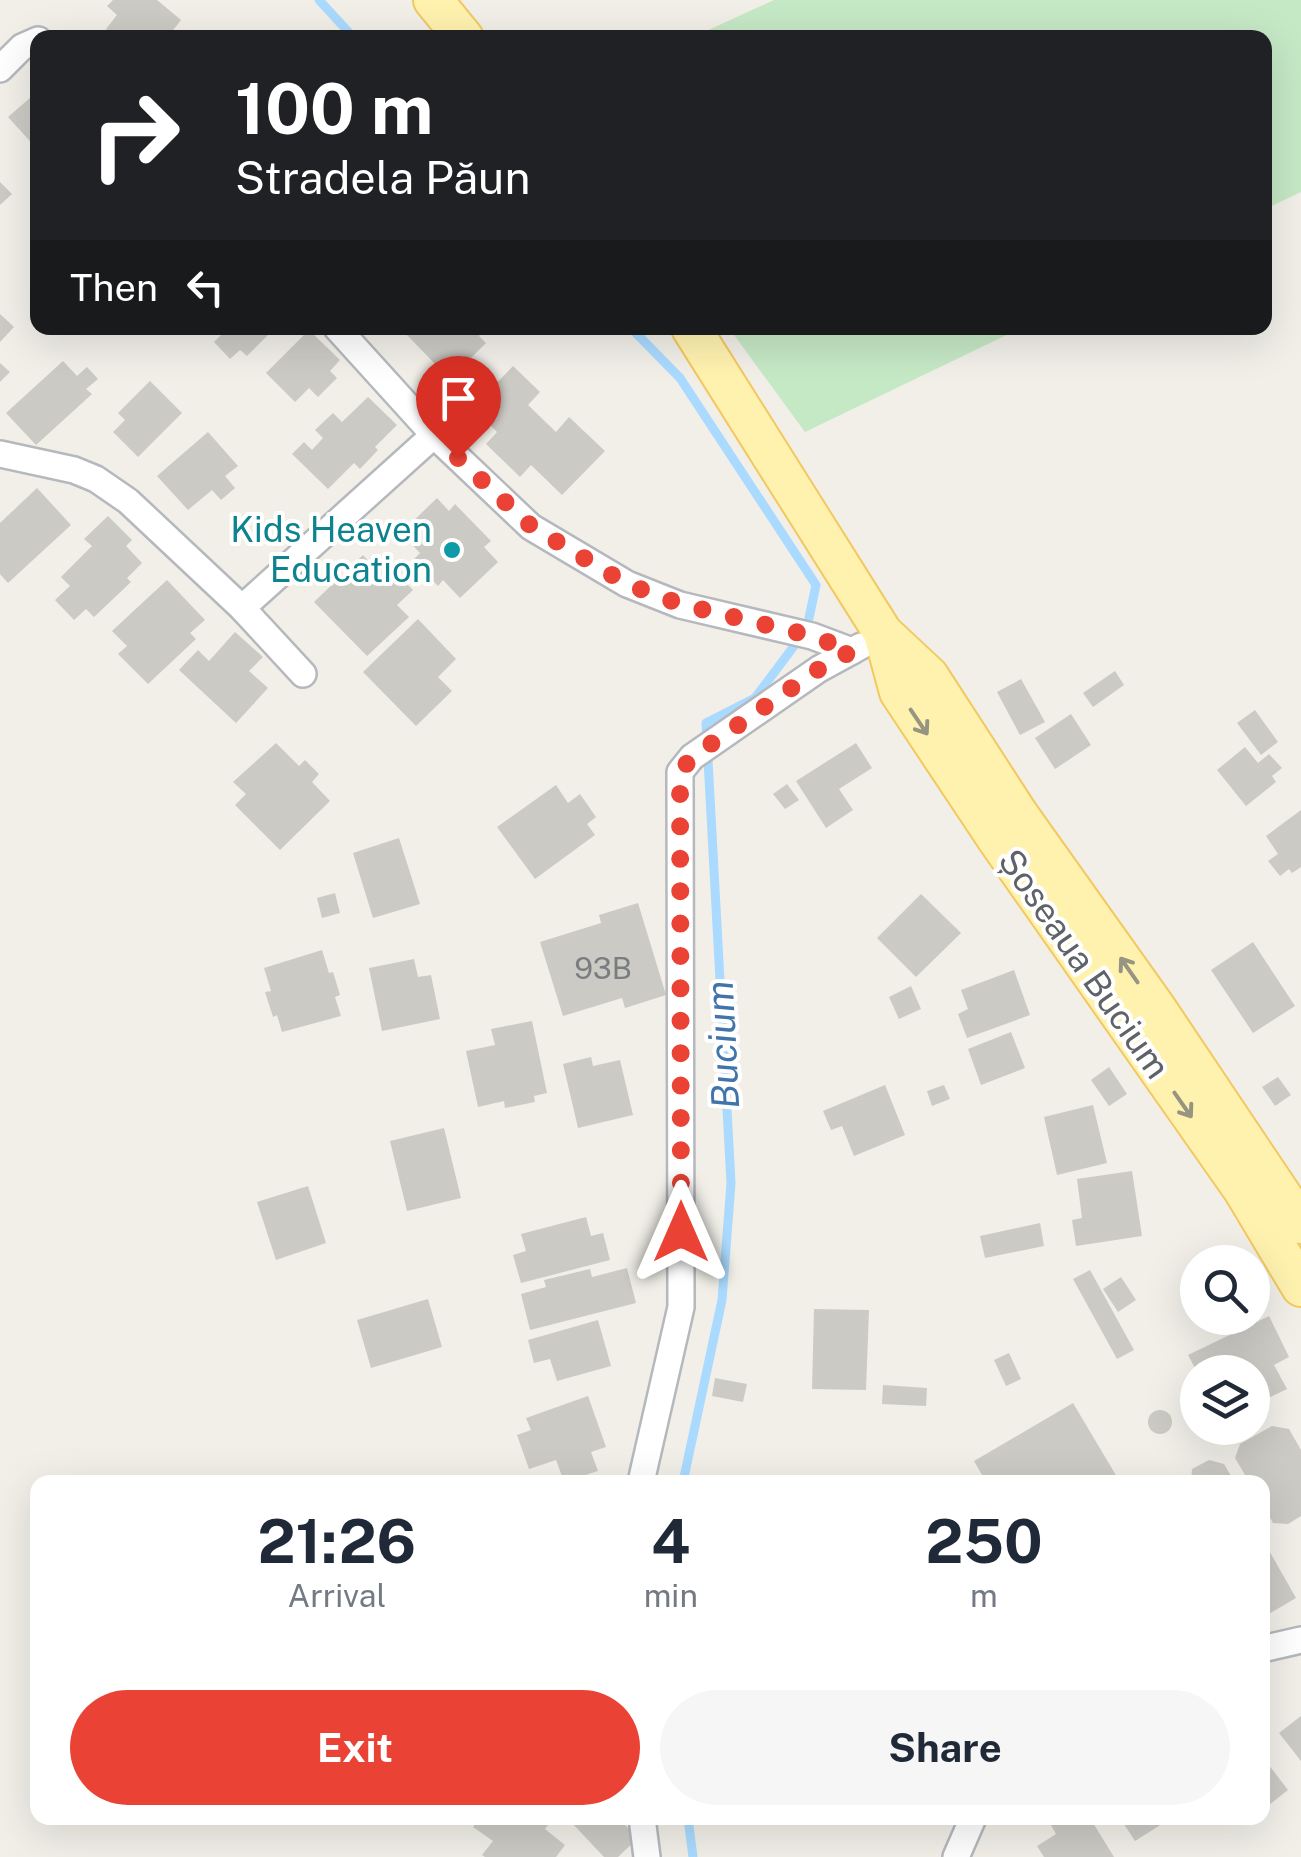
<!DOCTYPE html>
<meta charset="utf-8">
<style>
:root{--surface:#fff;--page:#f6f6f7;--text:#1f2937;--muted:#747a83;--accent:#ea4335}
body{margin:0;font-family:"Public Sans",sans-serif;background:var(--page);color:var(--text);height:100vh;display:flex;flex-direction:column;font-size:38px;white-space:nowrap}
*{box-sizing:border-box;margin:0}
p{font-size:32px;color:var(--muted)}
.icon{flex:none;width:55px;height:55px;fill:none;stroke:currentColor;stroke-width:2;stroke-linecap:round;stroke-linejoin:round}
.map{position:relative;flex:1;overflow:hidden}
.side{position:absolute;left:30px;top:1475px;width:1240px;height:350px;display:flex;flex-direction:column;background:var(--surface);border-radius:20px;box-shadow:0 10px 40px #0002}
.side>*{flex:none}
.top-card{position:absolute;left:30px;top:30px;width:1242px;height:305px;border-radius:20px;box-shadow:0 10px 40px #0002;background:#202124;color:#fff;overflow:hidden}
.tools{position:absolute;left:1180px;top:1245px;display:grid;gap:20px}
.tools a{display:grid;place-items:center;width:90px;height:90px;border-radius:50%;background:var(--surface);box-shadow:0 10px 40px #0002;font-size:50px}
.pin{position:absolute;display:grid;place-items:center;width:85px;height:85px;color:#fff;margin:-102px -42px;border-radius:50% 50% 50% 0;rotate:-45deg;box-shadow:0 0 10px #0007}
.pin .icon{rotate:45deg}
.me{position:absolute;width:110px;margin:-55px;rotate:0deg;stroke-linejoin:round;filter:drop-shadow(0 0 8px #0008)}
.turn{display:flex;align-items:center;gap:35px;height:210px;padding:0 40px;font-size:45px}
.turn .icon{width:130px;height:130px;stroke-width:2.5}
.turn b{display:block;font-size:70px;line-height:85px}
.then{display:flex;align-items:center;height:95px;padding:0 40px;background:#0003;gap:20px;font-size:38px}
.eta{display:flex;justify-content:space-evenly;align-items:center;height:170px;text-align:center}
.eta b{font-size:60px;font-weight:700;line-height:70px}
.action{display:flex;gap:20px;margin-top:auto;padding:20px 40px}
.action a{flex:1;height:115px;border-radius:60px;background:var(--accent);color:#fff;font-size:40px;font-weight:700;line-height:115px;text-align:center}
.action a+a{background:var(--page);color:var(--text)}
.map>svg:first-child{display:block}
.green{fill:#c5e8c5}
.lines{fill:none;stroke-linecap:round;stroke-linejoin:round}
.stream{stroke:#aadaff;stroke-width:9}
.building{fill:#cccac5}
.street-casing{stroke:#b5b8bc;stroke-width:30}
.primary-casing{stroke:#f2c960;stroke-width:42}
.street{stroke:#fff;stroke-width:25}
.primary{stroke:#fff2af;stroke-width:38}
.oneway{stroke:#979581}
.route{stroke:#ea4335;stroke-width:18;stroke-dasharray:0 32.4}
.culture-dot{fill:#0f9aa8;stroke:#fff;stroke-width:4}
.labels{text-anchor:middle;stroke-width:8;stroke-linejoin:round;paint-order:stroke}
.number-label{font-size:30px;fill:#7a7d7f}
.culture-label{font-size:35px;fill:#0d838f;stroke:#fff;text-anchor:end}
.street-label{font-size:35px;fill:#5f6368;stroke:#fff}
.water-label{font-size:38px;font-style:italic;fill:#4174aa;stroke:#fff}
</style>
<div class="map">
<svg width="1301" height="1857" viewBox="0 0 1301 1857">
<rect width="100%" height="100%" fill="#f1efe8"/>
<!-- green -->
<g class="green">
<polygon points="774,0 1301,0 1301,192 1265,209 1265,38 693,37"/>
<polygon points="729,328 1021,328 805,432"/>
</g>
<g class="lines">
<!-- stream -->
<g class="stream">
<polyline points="319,0 354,38"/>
<polyline points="631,328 680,378 816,585 809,618"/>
<polyline points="683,1482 722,1300 731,1183 706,723 755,698 794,646"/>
<polyline points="688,1818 693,1857"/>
</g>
</g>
<!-- building -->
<g class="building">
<polygon points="113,0 157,0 181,20 167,38 116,38 106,29 117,15 107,6"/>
<polygon points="38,91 38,150 8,117"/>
<polygon points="0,182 12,194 0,205"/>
<polygon points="0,314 14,327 0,342"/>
<polygon points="224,328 275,328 247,356 240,350 230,359 214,342 226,330"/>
<polygon points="415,328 482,328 484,330 479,336 486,343 439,390 424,375 435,364 407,335"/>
<polygon points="309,330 340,360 330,371 337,378 318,397 309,388 295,402 266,373"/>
<polygon points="63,361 77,376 87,367 98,379 86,389 92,394 36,445 6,413"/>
<polygon points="0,363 10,372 0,382"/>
<polygon points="513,366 540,392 528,405 556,432 569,417 605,451 562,495 531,465 520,477 486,444 497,432 473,408"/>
<polygon points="150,381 182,413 138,457 113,432 125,420 118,413"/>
<polygon points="368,397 397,425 375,447 378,450 360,469 354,463 328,489 292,454 304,442 312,450 323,438 315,430 333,413 342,422"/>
<polygon points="208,432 238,466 225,476 235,488 221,500 212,490 188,510 157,476"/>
<polygon points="37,488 71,525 8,583 0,574 0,523"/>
<polygon points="437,498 449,511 455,504 491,541 484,547 498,562 460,598 443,580 438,586 413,560 420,553 401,533"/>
<polygon points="108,516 132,540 126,546 142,563 127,578 131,582 94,617 86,609 74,620 55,600 70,586 61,577 92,546 84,539"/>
<polygon points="363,555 377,570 385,561 413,590 397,605 409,617 367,656 314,602"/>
<polygon points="167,580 205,620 190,633 196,639 148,684 118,654 127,646 112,631"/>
<polygon points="418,619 456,659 438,677 452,691 416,726 363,672"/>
<polygon points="235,632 263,657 249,671 268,688 236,723 179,670 198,650 209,661"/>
<polygon points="1115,671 1124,685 1093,707 1083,693"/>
<polygon points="1021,679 1045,722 1020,735 997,692"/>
<polygon points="1255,710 1278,742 1261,755 1237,723"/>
<polygon points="1071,714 1091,745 1055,769 1035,738"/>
<polygon points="276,743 299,766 305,760 319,774 312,782 330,801 280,850 235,805 246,794 233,782"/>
<polygon points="856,743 872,768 839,789 853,810 826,828 796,781"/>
<polygon points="1245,747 1258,763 1269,754 1282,768 1272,776 1276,782 1246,806 1217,770"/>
<polygon points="787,784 799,800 785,809 773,794"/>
<polygon points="556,785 568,803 580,794 596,817 587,824 595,835 535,879 497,827"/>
<polygon points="1301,810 1301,867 1292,873 1289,869 1280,876 1268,861 1278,854 1266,836"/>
<polygon points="399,838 420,904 373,918 353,853"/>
<polygon points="335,893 340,913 322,918 317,898"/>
<polygon points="921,894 961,933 916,977 877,938"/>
<polygon points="638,903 666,995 625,1008 622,998 563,1016 540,942 601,923 599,915"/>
<polygon points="1253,942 1295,1006 1253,1033 1211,970"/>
<polygon points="322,950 329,973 333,972 340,995 335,997 341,1016 282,1032 277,1015 273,1017 265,992 271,991 264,968"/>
<polygon points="414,959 418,977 431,975 440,1019 382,1031 369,968"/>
<polygon points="1014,970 1030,1015 967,1038 958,1014 968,1009 961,990"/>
<polygon points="911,986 921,1009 899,1019 889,997"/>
<polygon points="532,1021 547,1093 534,1096 535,1102 505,1108 504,1101 478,1107 466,1051 495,1045 491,1029"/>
<polygon points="1011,1032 1025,1068 981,1085 968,1049"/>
<polygon points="591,1057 593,1066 620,1060 633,1115 578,1128 563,1064"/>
<polygon points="1109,1067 1127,1094 1109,1106 1091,1080"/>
<polygon points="1278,1077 1291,1095 1275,1106 1262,1087"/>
<polygon points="885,1085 905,1135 854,1156 842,1126 831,1130 823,1111"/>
<polygon points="944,1085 950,1099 932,1106 927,1091"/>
<polygon points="1093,1105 1107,1163 1057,1175 1044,1117"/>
<polygon points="444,1128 461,1198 407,1211 390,1141"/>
<polygon points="1132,1171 1142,1236 1076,1246 1072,1220 1082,1218 1077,1179"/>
<polygon points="308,1186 326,1243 276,1260 257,1202"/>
<polygon points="586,1217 591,1236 603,1233 610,1260 521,1283 513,1255 526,1251 521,1234"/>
<polygon points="1040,1223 1044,1246 985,1258 980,1236"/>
<polygon points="627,1268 636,1303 530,1330 521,1294 546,1287 544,1280 590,1269 592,1277"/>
<polygon points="1090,1270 1134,1350 1117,1359 1073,1279"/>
<polygon points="1121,1277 1136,1300 1118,1312 1103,1289"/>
<polygon points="428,1299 442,1347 371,1368 357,1320"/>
<polygon points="814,1309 869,1310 866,1390 812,1389"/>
<polygon points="1269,1316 1289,1357 1274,1365 1287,1389 1252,1406 1252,1372 1197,1372 1188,1355"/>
<polygon points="598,1320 611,1366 557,1381 550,1359 534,1363 528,1340"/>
<polygon points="1009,1353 1021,1379 1006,1386 994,1360"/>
<polygon points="715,1378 747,1384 743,1402 712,1396"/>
<polygon points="883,1385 927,1388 926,1406 882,1404"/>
<polygon points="588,1396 606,1447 591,1452 598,1471 564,1482 556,1460 529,1469 517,1435 531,1430 526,1418"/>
<polygon points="1073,1403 1120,1482 986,1482 974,1461"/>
<circle cx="1160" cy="1422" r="12"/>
<polygon points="1272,1426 1289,1429 1301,1450 1301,1516 1288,1524 1273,1523 1262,1504 1262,1482 1191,1482 1192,1469 1209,1460 1224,1464 1234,1481 1245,1475 1235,1458 1240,1444"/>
<polygon points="1267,1547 1296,1598 1262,1618 1262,1549"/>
<polygon points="1301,1716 1301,1761 1279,1733"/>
<polygon points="1265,1760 1288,1790 1269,1805 1262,1797"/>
<polygon points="480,1818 547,1818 551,1821 545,1829 565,1845 556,1857 485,1857 482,1855 493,1841 473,1827"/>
<polygon points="578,1818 618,1818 638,1838 618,1857 604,1857 572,1823"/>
<polygon points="1053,1818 1090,1818 1114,1857 1044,1857 1037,1846 1056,1834 1048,1820"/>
<polygon points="1120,1818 1162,1818 1165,1822 1135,1841"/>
</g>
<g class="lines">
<defs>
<g id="street">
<polyline points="0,69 22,47 38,40"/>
<polyline points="337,328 434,435 531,527 627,584 680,605 812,636 852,651 861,646"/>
<polyline points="0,454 74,470 96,479 128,501 242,608 303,674"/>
<polyline points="242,608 434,435"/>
<polyline points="641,1482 681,1307 680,772 692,757 819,669 852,651"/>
<polyline points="1262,1649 1301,1640"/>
<polyline points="642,1818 647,1857"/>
<polyline points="956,1857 973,1818"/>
</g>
<g id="primary">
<polyline points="433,0 464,38"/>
<polyline points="691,328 883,633 929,676 1019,815 1157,1009 1301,1224"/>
<polyline points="883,633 899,692 996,838 1243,1190 1301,1287"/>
</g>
</defs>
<!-- street casing -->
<use href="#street" class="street-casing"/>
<!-- primary casing -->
<use href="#primary" class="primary-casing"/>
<!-- street -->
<use href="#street" class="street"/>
<!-- primary -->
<use href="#primary" class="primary"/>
</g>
<!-- one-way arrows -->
<defs><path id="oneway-shaft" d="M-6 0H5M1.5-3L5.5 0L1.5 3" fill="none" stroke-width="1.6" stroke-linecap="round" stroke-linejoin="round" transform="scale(2.5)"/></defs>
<g class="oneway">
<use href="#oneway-shaft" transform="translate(919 722) rotate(56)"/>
<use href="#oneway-shaft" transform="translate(1129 970) rotate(-125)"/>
<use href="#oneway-shaft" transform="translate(1183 1105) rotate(55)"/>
</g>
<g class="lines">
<!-- route -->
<polyline class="route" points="458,458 531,526 627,584 680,604 812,636 852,651 819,669 692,757 680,772 681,1232"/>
</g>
<!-- markers -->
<circle class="culture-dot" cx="452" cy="550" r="10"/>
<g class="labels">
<!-- number labels -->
<g class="number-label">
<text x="603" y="979">93B</text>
</g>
<!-- culture labels -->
<g class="culture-label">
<text x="432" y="542">Kids Heaven<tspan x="432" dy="40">Education</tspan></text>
</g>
<!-- street labels -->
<g class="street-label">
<text transform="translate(1084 964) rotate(55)" y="12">Șoseaua Bucium</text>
</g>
<!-- water labels -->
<g class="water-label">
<text transform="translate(723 1045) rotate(-93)" y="13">Bucium</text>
</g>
</g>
</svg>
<div class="tools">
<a><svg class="icon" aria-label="search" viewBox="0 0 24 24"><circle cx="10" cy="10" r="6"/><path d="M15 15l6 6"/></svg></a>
<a><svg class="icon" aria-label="layers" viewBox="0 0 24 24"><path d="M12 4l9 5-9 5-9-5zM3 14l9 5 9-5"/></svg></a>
</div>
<div class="pin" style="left:458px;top:458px;background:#d93025"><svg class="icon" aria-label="arrive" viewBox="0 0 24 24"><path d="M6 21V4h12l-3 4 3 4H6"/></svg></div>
<svg class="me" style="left:681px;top:1232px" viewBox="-20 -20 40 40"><path d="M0-17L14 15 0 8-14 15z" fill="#ea4335" stroke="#fff" stroke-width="4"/></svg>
<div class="top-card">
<div class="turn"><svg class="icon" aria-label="right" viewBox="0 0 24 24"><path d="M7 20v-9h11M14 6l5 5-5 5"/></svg><div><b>100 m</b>Stradela Păun</div></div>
<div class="then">Then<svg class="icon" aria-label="left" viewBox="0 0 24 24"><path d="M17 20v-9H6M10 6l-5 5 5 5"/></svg></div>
</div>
<section class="side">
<div class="eta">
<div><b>21:26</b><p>Arrival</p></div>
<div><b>4</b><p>min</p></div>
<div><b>250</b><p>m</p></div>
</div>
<div class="action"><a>Exit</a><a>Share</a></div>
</section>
</div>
